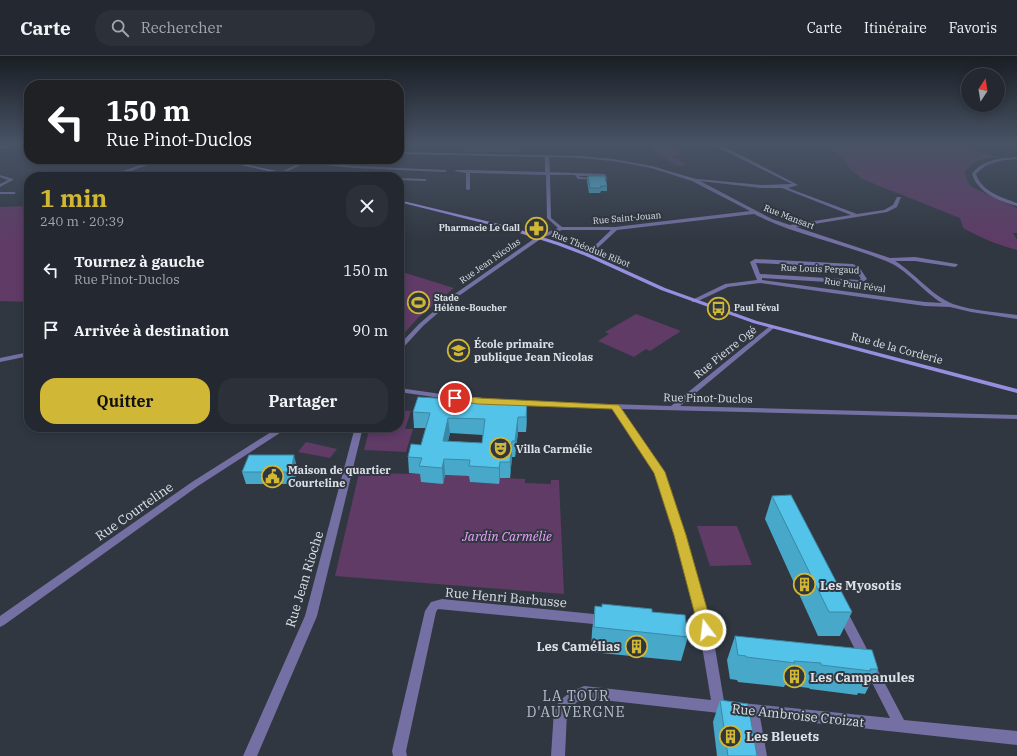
<!DOCTYPE html>
<html lang="fr">
<meta charset="utf-8">
<style>
:root{--surface:#242931;--page:#2c3139;--text:#f1f3f6;--muted:#a3a6ab;--line:#41454d;--accent:#d1b736}
body{margin:0;font-family:"IBM Plex Serif",serif;background:var(--page);color:var(--text);height:100vh;display:flex;flex-direction:column;font-size:15px;white-space:nowrap}
*{box-sizing:border-box;margin:0}
p{font-size:13px;color:var(--muted)}
.icon{flex:none;width:22px;height:22px;fill:none;stroke:currentColor;stroke-width:2;stroke-linecap:round;stroke-linejoin:round}
.map{position:relative;flex:1;overflow:hidden}
.drawer{position:absolute;left:24px;top:116px;width:380px;height:260px;display:flex;flex-direction:column;background:var(--surface);border-radius:16px;box-shadow:0 2px 10px #0003,0 0 0 1px var(--line)}
.drawer>*{flex:none}
.hud{position:absolute;left:24px;top:24px;width:380px;height:84px;border-radius:16px;box-shadow:0 2px 10px #0003,0 0 0 1px var(--line);background:#202124;color:#fff;overflow:hidden}
.needle{width:26px;rotate:12deg}
.fabs{position:absolute;left:961px;top:12px;display:grid;gap:8px}
.fabs a{display:grid;place-items:center;width:44px;height:44px;border-radius:50%;background:var(--surface);box-shadow:0 2px 10px #0003,0 0 0 1px var(--line);font-size:20px}
.pin{position:absolute;display:grid;place-items:center;width:34px;height:34px;color:#fff;margin:-17px;border:2px solid #fff;border-radius:50%;box-shadow:0 1px 4px #0007}
.me{position:absolute;width:44px;margin:-22px;rotate:345deg;stroke-linejoin:round;filter:drop-shadow(0 0 3px #0008)}
.turn{display:flex;align-items:center;gap:14px;height:84px;padding:0 16px;font-size:18px}
.turn .icon{width:52px;height:52px;stroke-width:2.5}
.turn b{display:block;font-size:28px;line-height:34px}
.round{display:grid;place-items:center;flex:none;width:42px;height:42px;border-radius:16px;background:var(--page)}
.headline{display:flex;align-items:center;justify-content:space-between;height:68px;padding:0 16px}
h1{font-size:24px;font-weight:700;line-height:30px;color:var(--accent)}
.action{display:flex;gap:8px;margin-top:auto;padding:8px 16px}
.action a{flex:1;height:46px;border-radius:16px;background:var(--accent);color:#111;font-size:16px;font-weight:700;line-height:46px;text-align:center}
.action a+a{background:var(--page);color:var(--text)}
ul{padding:0;list-style:none}
li{display:flex;align-items:center;gap:12px;height:60px;padding:0 16px}
li div{flex:1}
li b{display:block;font-size:15px}
li em{font-style:normal}
header{display:flex;align-items:center;gap:24px;box-sizing:border-box;height:56px;padding:0 20px;background:var(--surface);border-bottom:1px solid var(--line)}
header strong{font-size:19px}
nav{display:flex;gap:22px;margin-inline-start:auto;font-size:14px}
.search{width:280px;height:36px;background:var(--page);display:flex;align-items:center;gap:10px;box-sizing:border-box;padding:0 14px;border-radius:16px;color:var(--muted);font-size:15px}
.map>svg:first-child{display:block}
.green{fill:#5f3b66}
.lines{fill:none;stroke-linecap:round;stroke-linejoin:round}
.minor{fill:#7570a3;fill-rule:evenodd}
.secondary{fill:#988ee0;fill-rule:evenodd}
.wall{fill:#48a8c9;fill-rule:evenodd}
.shaded-wall{fill:#3b88a4}
.building{fill:#54c3ea;stroke:#3b88a4;fill-rule:evenodd}
.route{fill:#d1b736;stroke:#887723}
.labels{text-anchor:middle;stroke-width:4;stroke-linejoin:round;paint-order:stroke}
.far-street-label{font-size:9px;fill:#dde1e7;stroke:#303741}
.far-poi-label{font-size:9px;font-weight:bold;fill:#dde1e7;stroke:#303741;text-anchor:start}
.poi-label{font-size:11px;font-weight:bold;fill:#dde1e7;stroke:#303741;text-anchor:start}
.street-label{font-size:11px;fill:#dde1e7;stroke:#303741}
.near-street-label{font-size:13px;fill:#dde1e7;stroke:#303741}
.near-park-label{font-size:13px;font-style:italic;fill:#eca3fc;stroke:#303741}
.near-poi-label{font-size:13px;font-weight:bold;fill:#dde1e7;stroke:#303741;text-anchor:start}
.near-neighbourhood-label{font-size:14px;letter-spacing:1px;fill:#b6bfcb;stroke:#303741}
</style>
<header>
<strong>Carte</strong>
<div class="search"><svg class="icon" aria-label="search" viewBox="0 0 24 24"><circle cx="10" cy="10" r="6"/><path d="M15 15l6 6"/></svg>Rechercher</div>
<nav><a>Carte</a><a>Itinéraire</a><a>Favoris</a></nav>
</header>
<div class="map">
<svg width="1017" height="700" viewBox="0 0 1017 700">
<rect width="100%" height="100%" fill="#303741"/>
<!-- green -->
<g class="green">
<polygon points="439,88 525,88 525,90 518,94 525,94 525,96 419,94 420,93 443,93 440,91"/>
<polygon points="667,88 697,88 698,89 677,90 682,93 676,94 680,99 674,100 687,109 678,110 645,90 670,89"/>
<path d="M825 88H991L970 93 1001 102C983 102 978 102 965 115L967 124 972 131 1017 152V177H1013L1017 184V194C998 189 981 182 963 172L960 162 862 123 849 112 844 103Z"/>
<polygon points="29,150 29,246 0,245 0,151"/>
<polygon points="399,215 454,232 418,262 399,283"/>
<polygon points="636,258 681,275 650,295 646,293 634,301 598,285 609,278 605,276"/>
<polygon points="399,354 411,355 405,373 413,373 406,396 364,394 370,371 399,371"/>
<polygon points="306,386 337,393 330,402 298,396"/>
<polygon points="359,417 423,418 443,428 445,419 471,420 470,426 499,428 500,422 525,423 525,427 551,428 551,424 559,424 564,538 335,520"/>
<polygon points="697,470 737,470 752,509 710,510"/>
</g>
<g class="lines">
<!-- minor -->
<g class="minor">
<polygon points="11,88 19,88 0,93 0,91"/>
<path d="M711 88H717L725 91 798 129 788 132 857 158 884 154 893 149 897 141H901L897 151 887 156 796 171 890 202 915 201 957 208 958 209 955 211 915 205H895C915 217 932 240 953 248 973 255 996 256 1017 259V263L971 256 950 251 925 250 760 227 728 231 696 246H692V244L725 228 757 224 750 206 755 203 853 208 859 211 867 223 860 228 762 222V224L925 246 942 247C922 235 907 213 886 205 842 187 795 179 754 158L617 174 588 201 585 199 586 198 611 174H562L542 182 453 244 423 270 401 294 399 295V289L419 268 449 242 538 180 558 172 547 162 546 119 470 117V133L468 134 466 133V117L454 115 456 114H468L545 116V101L399 98V96L581 100 613 103 652 110 696 123 709 124 761 129 792 128ZM549 101 581 102 613 105 651 112 692 125 750 155 615 171H562L551 162 550 119H575L578 123 605 124 607 123 606 119 604 118 550 116ZM579 120H602L603 122 580 121ZM700 125 761 132H782L851 159 790 169 772 163ZM756 207 852 212 855 213 861 223 859 224 760 218Z"/>
<path d="M1017 101V103C1002 104 986 106 976 118 982 136 1001 141 1017 147V150C999 145 978 137 972 118 982 104 1000 102 1017 101Z"/>
<polygon points="158,103 164,103 120,119 120,121 115,121 117,120 117,117"/>
<polygon points="308,103 311,104 309,105 354,110 445,114 447,115 445,116 354,112 305,107 284,117 281,116"/>
<polygon points="0,119 13,123 13,124 0,131 0,128 8,124 0,121"/>
<polygon points="399,122 425,123 427,124 425,125 400,124"/>
<polygon points="0,136 14,136 16,137 14,138 0,138"/>
<polygon points="27,143 29,143 29,148 23,148 23,146"/>
<path d="M772 269 775 271 774 272 680 350 1017 359V363L621 353 665 417 685 479 712 574 724 645 733 648 734 650 739 647 752 648 890 662 836 556 838 553 842 551 846 553 904 664 1017 675V689L760 661 767 700H753L746 660 734 657 733 655 728 658 585 642 577 646 567 656 565 700H551L554 654C560 641 572 635 584 630L711 644 700 578 673 575 671 571 673 567 677 566 698 568 675 479 656 417 612 353 518 349 514 347 518 345 671 350 770 270Z"/>
<polygon points="29,296 29,300 0,306 0,302"/>
<polygon points="399,332 476,343 480,345 476,347 399,336"/>
<polygon points="279,371 289,371 198,430 4,569 0,571 0,560 192,426"/>
<polygon points="355,371 363,371 317,560 257,700 243,700 305,560"/>
<polygon points="442,543 604,559 608,561 610,564 608,567 604,569 438,553 436,556 406,695 407,700 393,700 392,695 425,555 431,546"/>
</g>
<!-- secondary -->
<g class="secondary">
<polygon points="212,103 220,103 305,121 297,121"/>
<polygon points="399,144 511,171 561,187 590,198 665,232 757,265 1017,333 1017,337 753,267 661,234 586,200 557,189 507,173 399,146"/>
</g>
</g>
<!-- wall -->
<g class="wall">
<polygon points="588,120 607,130 607,135 601,135 600,137 589,137 587,125"/>
<path d="M481 344 527 361 526 376H518L515 401H512L510 422H500L499 428 470 426 469 420 445 419 443 428 421 426 420 418 409 417 408 401 421 389 426 372H414L413 356ZM450 377 483 379 482 387 448 385Z"/>
<polygon points="297,411 294,428 246,428 242,416"/>
<polygon points="772,440 852,556 840,580 818,580 765,463"/>
<polygon points="595,550 688,581 681,605 591,596 592,575"/>
<polygon points="735,580 878,613 865,638 858,637 857,639 810,633 809,632 785,629 784,631 738,626 737,624 730,623 727,604"/>
<polygon points="720,644 757,700 717,700 713,666"/>
</g>
<!-- shaded-wall -->
<g class="shaded-wall">
<polygon points="527,345 527,361 526,376 526,361"/>
<polygon points="518,361 518,376 515,401 515,385"/>
<polygon points="448,362 450,377 444,401 443,385"/>
<polygon points="512,385 512,401 510,422 510,406"/>
<polygon points="294,399 297,411 294,428 291,416"/>
<polygon points="444,403 445,419 443,428 442,412"/>
<polygon points="500,406 500,422 499,428 499,412"/>
</g>
<!-- building -->
<g class="building">
<polygon points="588,120 605,120 607,130 600,130 601,132 590,132"/>
<path d="M418 341 467 344V341L481 342 480 344 527 345 526 361H518L515 385H512L510 406H500L499 412 486 411 469 410 470 404 444 403 442 412 419 410 422 402 408 401 411 388 421 389 430 357 413 356ZM448 362 485 363 482 387 443 385Z"/>
<polygon points="249,399 294,399 291,416 242,416"/>
<polygon points="791,439 852,556 829,556 772,440"/>
<polygon points="602,548 652,553 652,556 685,559 688,581 594,571 595,550 602,551"/>
<polygon points="735,580 872,594 878,613 870,613 871,615 821,609 821,607 794,605 795,607 746,601 746,600 738,599"/>
<polygon points="720,644 748,648 757,700 728,700"/>
</g>
<!-- sky -->
<linearGradient id="sky" x2="0" y2="1"><stop stop-color="#1a1e24"/><stop offset="0.47" stop-color="#485365"/><stop offset="1" stop-color="#485365" stop-opacity="0"/></linearGradient>
<rect width="1017" height="186" fill="url(#sky)"/>
<!-- route -->
<polygon class="route" points="455,339 478,342 619,349 665,416 686,479 713,574 711,578 706,580 701,578 699,574 674,479 654,417 612,353 478,348 452,344 451,342 452,340"/>
<!-- icons -->
<defs>
<symbol id="pharmacy-ring" viewBox="-11 -11 22 22"><circle r="9.5" fill="#303741" stroke="#d1b736" stroke-width="1.5"/><path d="M-2-6h4v4h4v4h-4v4h-4v-4h-4v-4h4Z" fill="#d1b736"/></symbol>
<symbol id="stadium-ring" viewBox="-11 -11 22 22"><circle r="9.5" fill="#303741" stroke="#d1b736" stroke-width="1.5"/><path d="M0-5a6.5 5 0 1 0 0 10a6.5 5 0 1 0 0-10ZM-3.5-1.8h7v3.6h-7Z" fill="#d1b736"/></symbol>
<symbol id="bus-ring" viewBox="-11 -11 22 22"><circle r="9.5" fill="#303741" stroke="#d1b736" stroke-width="1.5"/><path d="M-5-6H5V4H4V6H2V4H-2V6H-4V4H-5ZM-3.5-4V0h7V-4ZM-3.5 1.2v1.5H-2V1.2ZM2 1.2v1.5H3.5V1.2Z" fill="#d1b736"/></symbol>
<symbol id="school-ring" viewBox="-11 -11 22 22"><circle r="9.5" fill="#303741" stroke="#d1b736" stroke-width="1.5"/><path d="M0-5L7-2L0 1L-7-2ZM-4 1L0 2.5L4 1V4Q0 6-4 4Z" fill="#d1b736"/></symbol>
<symbol id="theatre-ring" viewBox="-11 -11 22 22"><circle r="9.5" fill="#303741" stroke="#d1b736" stroke-width="1.5"/><path d="M-5-5.5Q0-4 5-5.5V0Q5 5 0 6Q-5 5-5 0ZM-3.3-2.5H-1v1.5H-3.3ZM1-2.5H3.3v1.5H1ZM-2.8 1Q0 5.5 2.8 1Z" fill="#d1b736"/></symbol>
<symbol id="civic-ring" viewBox="-11 -11 22 22"><circle r="9.5" fill="#303741" stroke="#d1b736" stroke-width="1.5"/><path d="M-.6-6.5H3V-4.5H.6V-3L4-1V1h2V6H-6V1h2V-1L-.6-3ZM-1.2 2.5V6h2.4V2.5Z" fill="#d1b736"/></symbol>
<symbol id="building-ring" viewBox="-11 -11 22 22"><circle r="9.5" fill="#303741" stroke="#d1b736" stroke-width="1.5"/><path d="M-4-6H4V6H1V3H-1V6H-4ZM-2.5-4.3h1.7v1.8h-1.7ZM.8-4.3h1.7v1.8H.8ZM-2.5-1h1.7V.8h-1.7ZM.8-1h1.7V.8H.8Z" fill="#d1b736"/></symbol>
</defs>
<g fill-rule="evenodd">
<use href="#pharmacy-ring" x="524" y="160" width="25" height="25"/>
<use href="#stadium-ring" x="406" y="234" width="25" height="25"/>
<use href="#bus-ring" x="706" y="240" width="25" height="25"/>
<use href="#school-ring" x="446" y="282" width="25" height="25"/>
<use href="#theatre-ring" x="488" y="380" width="25" height="25"/>
<use href="#civic-ring" x="260" y="408" width="25" height="25"/>
<use href="#building-ring" x="792" y="516" width="25" height="25"/>
<use href="#building-ring" x="624" y="578" width="25" height="25"/>
<use href="#building-ring" x="782" y="608" width="25" height="25"/>
<use href="#building-ring" x="718" y="668" width="25" height="25"/>
</g>
<g class="labels">
<!-- far-street labels -->
<g class="far-street-label">
<text transform="translate(789 161) rotate(21)" y="3">Rue Mansart</text>
<text transform="translate(627 162) rotate(-5)" y="3">Rue Saint-Jouan</text>
<text transform="translate(591 193) rotate(22)" y="3">Rue Théodule Ribot</text>
<text transform="translate(490 205) rotate(-35)" y="3">Rue Jean Nicolas</text>
<text transform="translate(820 213) rotate(2)" y="3">Rue Louis Pergaud</text>
<text transform="translate(855 229) rotate(8)" y="3">Rue Paul Féval</text>
</g>
<!-- far-poi labels -->
<g class="far-poi-label">
<text x="520" y="175" text-anchor="end">Pharmacie Le Gall</text>
<text x="434" y="245">Stade<tspan x="434" dy="10">Hélène-Boucher</tspan></text>
<text x="734" y="255">Paul Féval</text>
</g>
<!-- poi labels -->
<g class="poi-label">
<text x="474" y="292">École primaire<tspan x="474" dy="13">publique Jean Nicolas</tspan></text>
<text x="516" y="397">Villa Carmélie</text>
<text x="288" y="418">Maison de quartier<tspan x="288" dy="13">Courteline</tspan></text>
</g>
<!-- street labels -->
<g class="street-label">
<text transform="translate(897 292) rotate(15)" y="4">Rue de la Corderie</text>
<text transform="translate(725 296) rotate(-39)" y="4">Rue Pierre Ogé</text>
<text transform="translate(708 342) rotate(1)" y="4">Rue Pinot-Duclos</text>
</g>
<!-- near-street labels -->
<g class="near-street-label">
<text transform="translate(134 455) rotate(-35)" y="5">Rue Courteline</text>
<text transform="translate(304 523) rotate(-73)" y="5">Rue Jean Rioche</text>
<text transform="translate(506 541) rotate(5)" y="5">Rue Henri Barbusse</text>
<text transform="translate(798 659) rotate(6)" y="5">Rue Ambroise Croizat</text>
</g>
<!-- near-park labels -->
<g class="near-park-label">
<text x="507" y="485">Jardin Carmélie</text>
</g>
<!-- near-poi labels -->
<g class="near-poi-label">
<text x="820" y="534">Les Myosotis</text>
<text x="620" y="595" text-anchor="end">Les Camélias</text>
<text x="810" y="626">Les Campanules</text>
<text x="746" y="685">Les Bleuets</text>
</g>
<!-- near-neighbourhood labels -->
<g class="near-neighbourhood-label">
<text x="576" y="645">LA TOUR<tspan x="576" dy="16">D'AUVERGNE</tspan></text>
</g>
</g>
</svg>
<div class="fabs">
<a><svg class="needle" viewBox="-14 -14 28 28"><path d="M0-13l5 13h-10z" fill="#e53935"/><path d="M0 13l5-13h-10z" fill="#a3a6ab"/></svg></a>
</div>
<div class="pin" style="left:455px;top:342px;background:#d93025"><svg class="icon" aria-label="arrive" viewBox="0 0 24 24"><path d="M6 21V4h12l-3 4 3 4H6"/></svg></div>
<svg class="me" style="left:706px;top:574px" viewBox="-20 -20 40 40"><circle r="17" fill="#d1b736" stroke="#fff" stroke-width="3"/><path d="M0-11L8 9 0 5-8 9z" fill="#fff"/></svg>
<div class="hud">
<div class="turn"><svg class="icon" aria-label="left" viewBox="0 0 24 24"><path d="M17 20v-9H6M10 6l-5 5 5 5"/></svg><div><b>150 m</b>Rue Pinot-Duclos</div></div>
</div>
<section class="drawer">
<div class="headline"><div><h1>1 min</h1><p>240 m · 20:39</p></div><a class="round"><svg class="icon" aria-label="close" viewBox="0 0 24 24"><path d="M6 6l12 12M18 6L6 18"/></svg></a></div>
<ul>
<li><svg class="icon" aria-label="left" viewBox="0 0 24 24"><path d="M17 20v-9H6M10 6l-5 5 5 5"/></svg><div><b>Tournez à gauche</b><p>Rue Pinot-Duclos</p></div><em>150 m</em></li>
<li><svg class="icon" aria-label="arrive" viewBox="0 0 24 24"><path d="M6 21V4h12l-3 4 3 4H6"/></svg><div><b>Arrivée à destination</b></div><em>90 m</em></li>
</ul>
<div class="action"><a>Quitter</a><a>Partager</a></div>
</section>
</div>
